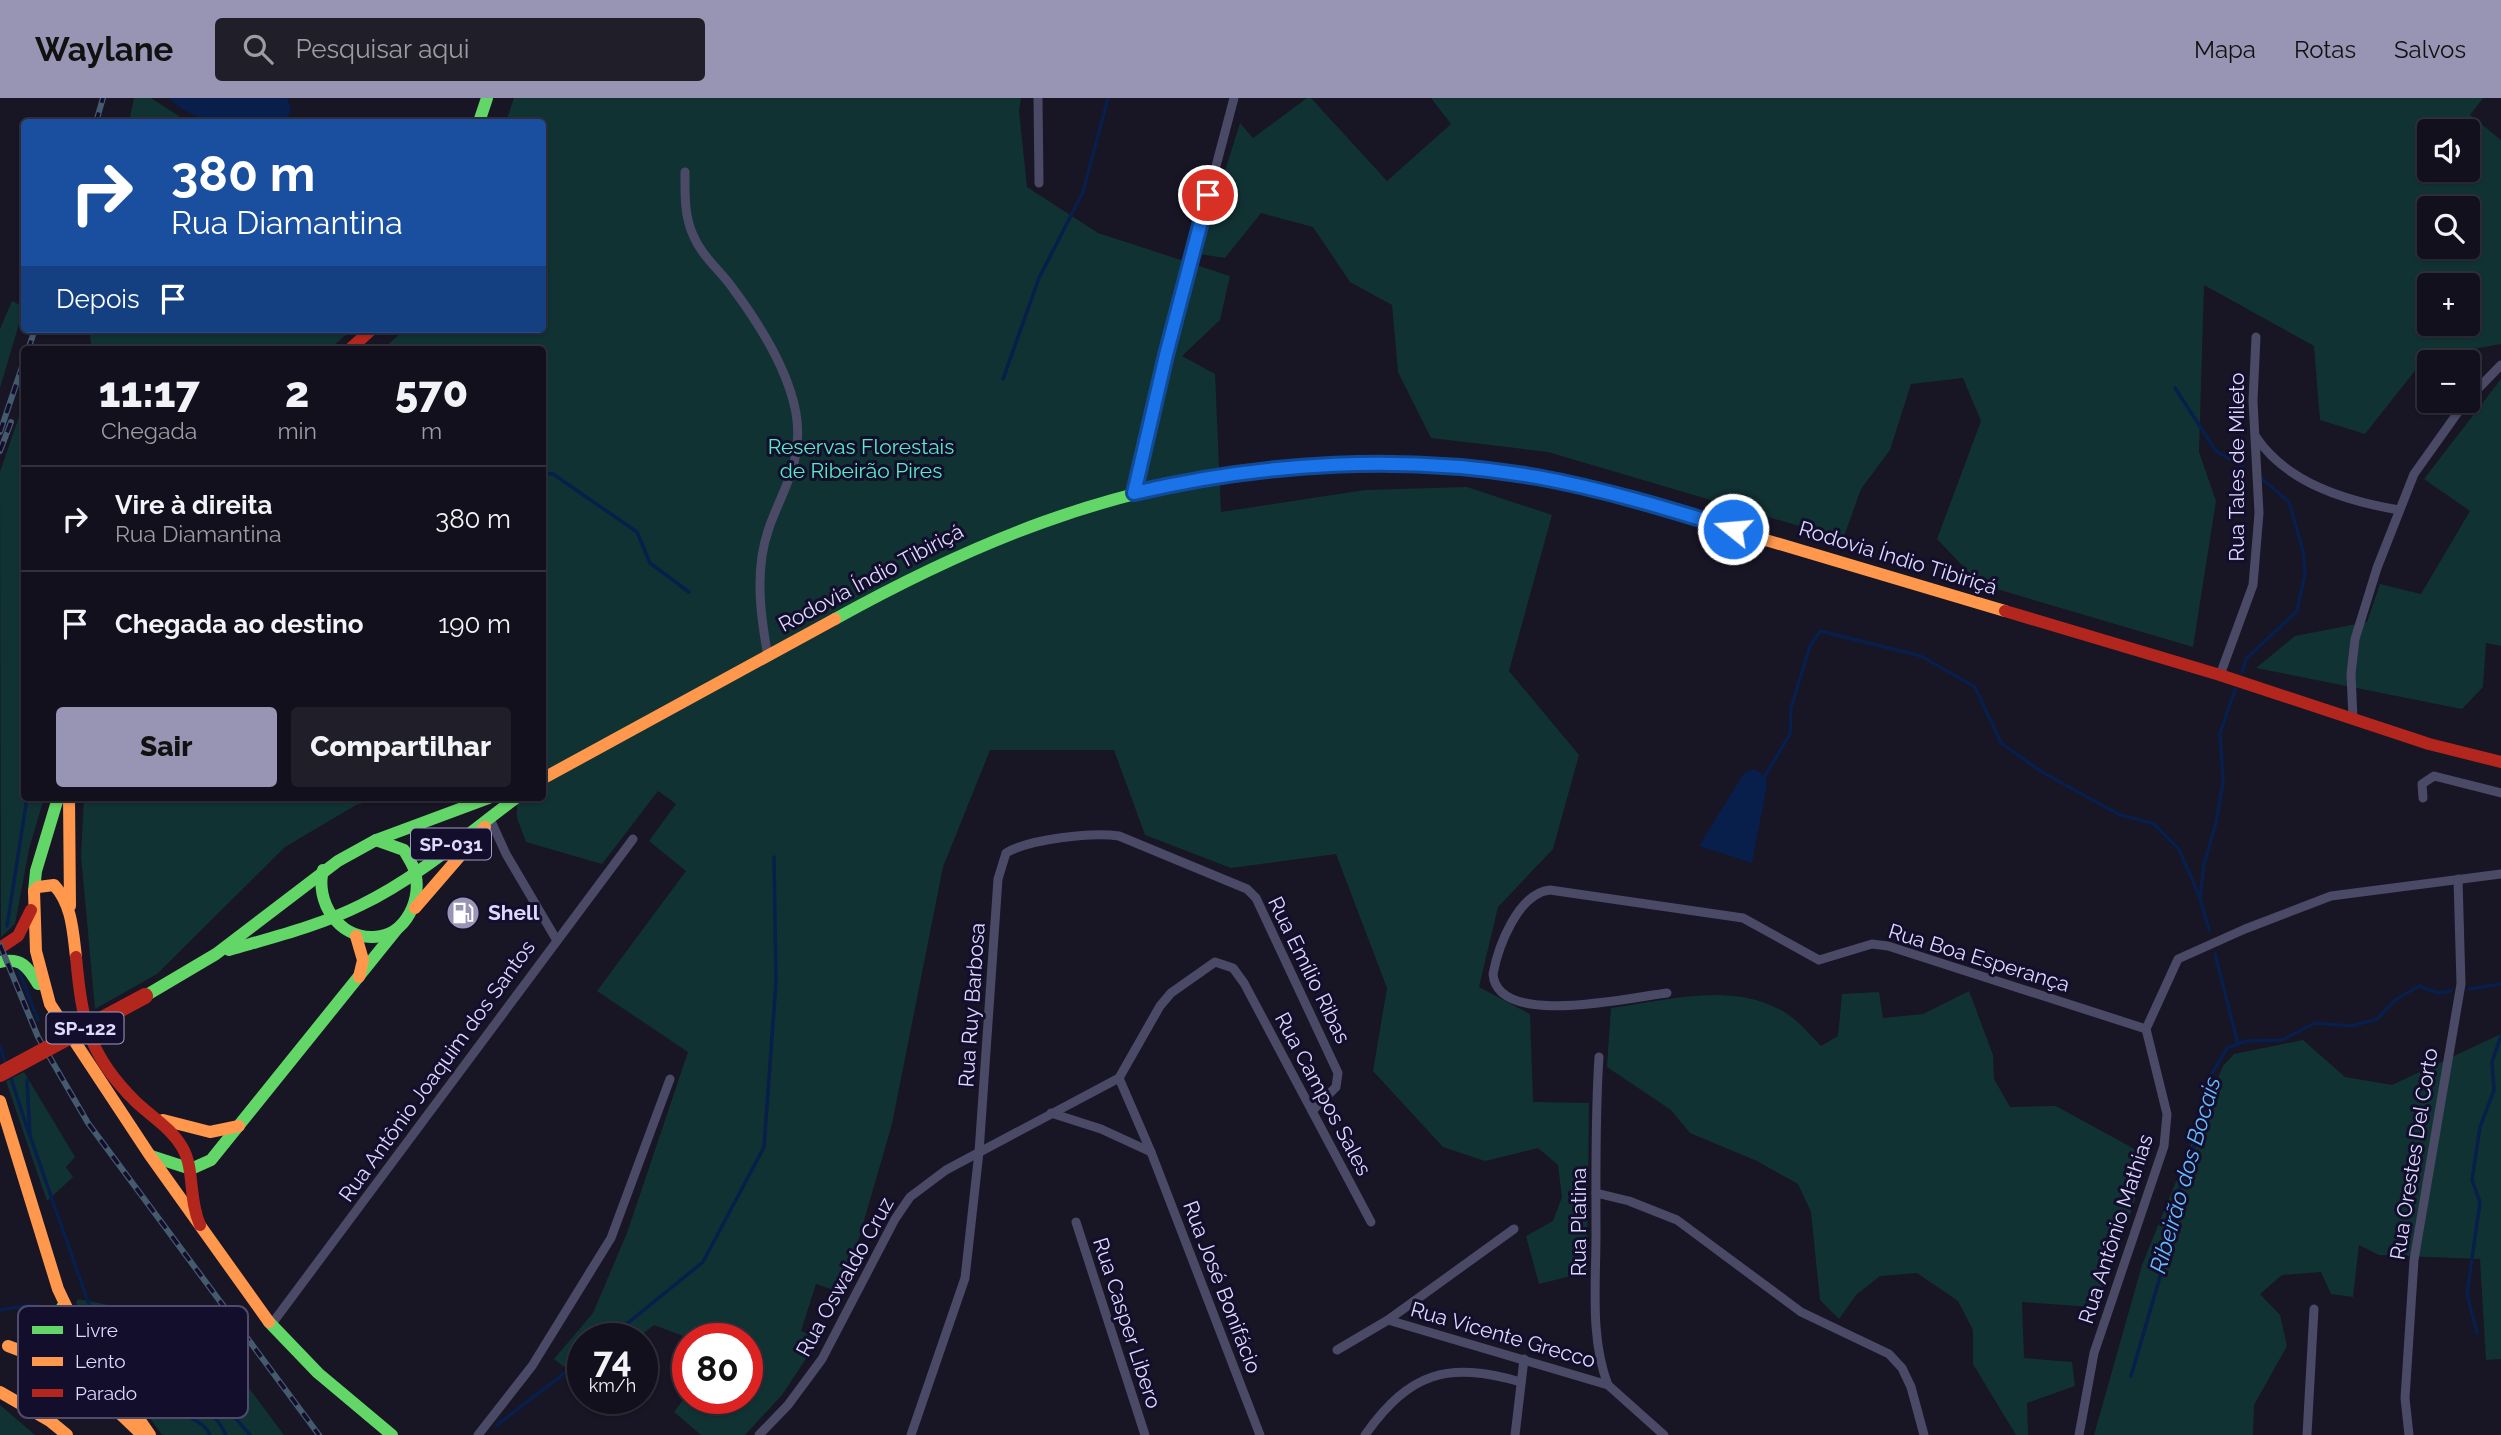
<!DOCTYPE html>
<html lang="pt">
<meta charset="utf-8">
<style>
:root{--surface:#12101c;--page:#1f1e29;--text:#f1f3f6;--muted:#9c9da3;--line:#31303b;--accent:#9894b3}
body{margin:0;font-family:Raleway,sans-serif;background:var(--page);color:var(--text);height:100vh;display:flex;flex-direction:column;font-size:26px;white-space:nowrap}
*{box-sizing:border-box;margin:0}
p{font-size:23px;color:var(--muted)}
.icon{flex:none;width:38px;height:38px;fill:none;stroke:currentColor;stroke-width:2;stroke-linecap:round;stroke-linejoin:round}
.map{position:relative;flex:1;overflow:hidden}
.drawer{position:absolute;left:21px;top:248px;width:525px;height:455px;display:flex;flex-direction:column;background:var(--surface);border-radius:7px;box-shadow:0 2px 5px #0004,0 0 0 2px var(--line)}
.drawer>*{flex:none}
.hud{position:absolute;left:21px;top:21px;width:525px;height:214px;border-radius:7px;box-shadow:0 2px 5px #0004,0 0 0 2px var(--line);background:#1a4fa0;color:#fff;overflow:hidden}
.controls{position:absolute;left:2417px;top:21px;display:grid;gap:14px}
.controls a{display:grid;place-items:center;width:63px;height:63px;border-radius:7px;background:var(--surface);box-shadow:0 2px 5px #0004,0 0 0 2px var(--line);font-size:35px}
.speed{position:absolute;left:567px;top:1225px;display:flex;gap:14px;font-size:35px;font-weight:700;text-align:center}
.speed>*{display:grid;place-content:center;width:91px;height:91px;border-radius:50%;background:var(--surface);box-shadow:0 2px 5px #0004,0 0 0 2px var(--line);line-height:1}
.speed small{font-size:18px;font-weight:400}
.speed .limit{border:10px solid #d22;background:#fff;color:#111}
.pin{position:absolute;display:grid;place-items:center;width:60px;height:60px;color:#fff;margin:-30px;border:4px solid #fff;border-radius:50%;box-shadow:0 2px 7px #0007}
.me{position:absolute;width:77px;margin:-38px;rotate:287deg;stroke-linejoin:round;filter:drop-shadow(0 0 5px #0008)}
.turn{display:flex;align-items:center;gap:24px;height:147px;padding:0 35px;font-size:32px}
.turn .icon{width:91px;height:91px;stroke-width:2.5}
.turn b{display:block;font-size:49px;line-height:60px}
.then{display:flex;align-items:center;height:66px;padding:0 35px;background:#0003;gap:14px;font-size:26px}
.eta{display:flex;justify-content:space-evenly;align-items:center;height:119px;text-align:center}
.eta b{font-size:42px;font-weight:800;line-height:49px}
.button{display:flex;gap:14px;margin-top:auto;padding:14px 35px}
.button a{flex:1;height:80px;border-radius:7px;background:var(--accent);color:#111;font-size:28px;font-weight:800;line-height:80px;text-align:center}
.button a+a{background:var(--page);color:var(--text)}
ul{padding:0;list-style:none}
li{display:flex;align-items:center;gap:21px;height:105px;padding:0 35px;border-top:2px solid var(--line)}
li div{flex:1}
li b{display:block;font-size:26px}
li em{font-style:normal}
header{display:flex;align-items:center;gap:42px;box-sizing:border-box;height:98px;padding:0 35px;background:var(--accent);color:#111}
header strong{font-size:33px}
nav{display:flex;gap:38px;margin-inline-start:auto;font-size:24px}
.search{width:490px;height:63px;background:var(--page);display:flex;align-items:center;gap:18px;box-sizing:border-box;padding:0 24px;border-radius:7px;color:var(--muted);font-size:26px}
.map>svg:first-child{display:block}
.green{fill:#113233;fill-rule:evenodd}
.water{fill:#071f4a}
.lines{fill:none;stroke-linecap:round;stroke-linejoin:round}
.stream{stroke:#071f4a;stroke-width:3.5}
.street{stroke:#4a4966;stroke-width:9}
.fast{stroke:#63d668;stroke-width:12}
.slow{stroke:#ff974d;stroke-width:12}
.jam{stroke:#b3261e;stroke-width:12}
.rail-casing{stroke:#445a6e;stroke-width:6}
.rail{stroke:#130e2c;stroke-width:3.5;stroke-dasharray:10;stroke-linecap:butt}
.jam-bridge{stroke:#b3261e;stroke-width:16}
.route-casing{stroke:#114b97;stroke-width:18}
.route{stroke:#1a73e8;stroke-width:12}
.labels{text-anchor:middle;stroke-width:6;stroke-linejoin:round;paint-order:stroke}
.shield{fill:#130e2c;stroke:#a09cc0;stroke-width:2}
.shield-label{font-size:19px;font-weight:bold;fill:#ddd9ff}
.park-label{font-size:21px;fill:#57ecc6;stroke:#130e2c}
.street-label{font-size:21px;fill:#ddd9ff;stroke:#130e2c}
.poi-label{font-size:21px;font-weight:bold;fill:#ddd9ff;stroke:#130e2c;text-anchor:start}
.water-label{font-size:23px;font-style:italic;fill:#67baff;stroke:#130e2c}
.key{fill:#130e2c;stroke:#504b6b;stroke-width:2}
.key-label{font-size:19px;fill:#ddd9ff}
</style>
<header>
<strong>Waylane</strong>
<div class="search"><svg class="icon" aria-label="search" viewBox="0 0 24 24"><circle cx="10" cy="10" r="6"/><path d="M15 15l6 6"/></svg>Pesquisar aqui</div>
<nav><a>Mapa</a><a>Rotas</a><a>Salvos</a></nav>
</header>
<div class="map">
<svg width="2501" height="1337" viewBox="0 0 2501 1337">
<rect width="100%" height="100%" fill="#181525"/>
<!-- green -->
<g class="green">
<polygon points="134,0 151,0 188,24 129,24"/>
<polygon points="514,0 1021,0 1019,13 1027,89 1098,135 1230,178 1220,222 1182,258 1215,276 1221,414 1365,392 1467,389 1552,417 1509,573 1579,657 1553,751 1498,809 1479,889 1530,916 1533,1004 1589,1005 1587,1174 1539,1186 1526,1138 1553,1123 1562,1099 1558,1067 1538,1050 1485,1063 1443,1049 1373,973 1387,890 1336,756 1231,770 1145,737 1114,652 990,652 943,769 892,1026 843,1195 816,1186 801,1233 819,1241 782,1297 745,1337 701,1337 674,1314 688,1295 688,1300 747,1300 747,1241 691,1241 654,1227 636,1241 583,1241 581,1282 554,1261 593,1215 627,1135 688,954 597,893 686,773 649,743 676,706 658,693 602,766 526,744 517,720 517,700 542,700 542,252 382,252 405,231 542,231 542,24 506,24"/>
<path d="M1307 0H1311L1387 83 1451 26 1431 0H2483L2470 17 2501 42V246L2425 260 2365 336 2320 322 2314 248 2204 187 2199 354 2216 403 2193 549 1980 486 1937 441 1981 323 1963 280 1911 286 1890 352 1861 391 1843 441 1548 354 1431 340 1398 274 1392 207 1350 184 1313 129 1261 115 1225 160 1199 156 1240 25 1253 40ZM2429 33H2468V72H2429ZM2429 110H2468V149H2429ZM2429 187H2468V226H2429Z"/>
<polygon points="12,203 24,209 0,290 0,231"/>
<polygon points="89,231 353,231 328,252 92,252"/>
<polygon points="2501,281 2501,548 2486,545 2483,589 2462,611 2256,570 2295,538 2367,524 2380,486 2421,496 2470,413 2424,381"/>
<polygon points="23,307 24,700 44,700 29,751 15,826 1,839 0,374"/>
<polygon points="84,700 382,700 356,707 285,749 157,876 95,911 81,757"/>
<path d="M1969 893 1993 957 1994 981 2010 1009 2056 1008 2149 1059 2115 1162 2092 1209 2022 1204 2024 1260 2072 1264 2075 1288 2027 1305 2028 1337H2016L1973 1266V1232L1958 1203 1917 1175 1880 1178 1856 1197 1839 1221 1820 1202 1811 1114 1798 1086 1757 1063 1690 1035 1671 1012 1607 969 1611 910C1670 902 1742 880 1794 921 1804 929 1812 939 1821 948L1838 938 1842 896 1879 894 1883 920 1923 916Z"/>
<polygon points="2501,936 2501,1261 2486,1262 2480,1161 2379,1157 2359,1147 2353,1199 2331,1196 2321,1174 2282,1177 2260,1196 2280,1217 2287,1248 2254,1307 2253,1337 2094,1337 2142,1167 2223,968 2234,956 2303,942 2345,979 2392,987"/>
<polygon points="24,974 75,1059 66,1069 73,1079 47,1103 6,983"/>
<polygon points="78,1201 139,1213 168,1238 219,1250 284,1337 162,1337 94,1241 76,1205"/>
<polygon points="0,1307 35,1337 0,1337"/>
</g>
<!-- water -->
<g class="water">
<path d="M169 0H287L291 9 287 24C246 25 200 32 169 0Z"/>
<polygon points="1754,671 1765,678 1767,687 1752,765 1699,748 1744,675"/>
</g>
<g class="lines">
<!-- stream -->
<g class="stream">
<polyline points="1003,281 1039,180 1083,94 1108,0"/>
<polyline points="2175,290 2216,353 2243,369"/>
<polyline points="542,375 553,376 637,434 650,465 689,494"/>
<polyline points="2242,574 2246,561 2297,513 2305,476 2303,453 2289,404 2261,380"/>
<polyline points="1765,678 1790,636 1791,610 1810,548 1820,533 1921,558 1975,589 2001,645 2042,674 2118,716 2154,726 2179,751 2200,800"/>
<polyline points="7,828 27,700"/>
<polyline points="2209,832 2200,800 2204,766 2216,725 2223,684 2220,635 2235,592"/>
<polyline points="2215,856 2238,946"/>
<polyline points="18,870 38,922"/>
<polyline points="2469,891 2501,886"/>
<polyline points="0,948 6,966"/>
<polyline points="10,977 29,1036"/>
<polyline points="27,982 30,1038 92,1215 107,1221 156,1253 172,1258 221,1303 250,1337"/>
<polyline points="0,1212 31,1207 47,1210"/>
<polyline points="81,1214 92,1215"/>
<path d="M99 1220C104 1228 111 1240 119 1245 128 1251 139 1253 147 1262 158 1274 160 1291 175 1301 199 1315 212 1307 226 1337"/>
<polyline points="2477,1235 2467,1196 2480,1104 2472,1082 2480,1029 2494,992 2492,964 2501,938"/>
<polyline points="608,1241 703,1164 764,1049 776,884 774,759"/>
<polyline points="2131,1278 2162,1172 2177,1098 2202,1025 2211,977 2227,950 2246,943 2282,942 2315,925 2351,928 2377,921 2395,902 2419,888 2439,895 2451,893"/>
<path d="M175 1301C179 1320 203 1320 210 1337"/>
<polyline points="497,1327 583,1261"/>
</g>
<!-- street -->
<g class="street">
<polyline points="1038,0 1039,85"/>
<path d="M685 74C685 95 684 117 693 137 702 159 721 173 734 192 760 227 788 272 796 315 806 376 770 404 762 458 757 492 762 525 768 559"/>
<polyline points="2468,301 2501,267"/>
<path d="M2256 339C2287 385 2346 403 2399 412"/>
<polyline points="1134,395 1166,257 1234,0"/>
<polyline points="2220,577 2253,487 2259,415 2253,303 2256,239"/>
<polyline points="2353,621 2351,576 2355,541 2377,470 2414,376 2466,303"/>
<polyline points="2423,700 2422,686 2434,678 2501,695"/>
<polyline points="491,723 506,756 556,841"/>
<path d="M1667 895C1632 899 1497 931 1493 876 1498 849 1518 795 1550 792L1743 820 1819 862 1872 846 1888 848 2146 931"/>
<path d="M1599 959C1595 1019 1596 1078 1596 1137 1596 1187 1590 1240 1608 1287"/>
<polyline points="1119,980 1151,1054 1260,1337"/>
<polyline points="1051,1015 1101,1031 1151,1054"/>
<polyline points="1596,1095 1629,1103 1677,1122 1801,1214 1889,1256 1902,1270 1911,1289 1924,1337"/>
<polyline points="1076,1124 1145,1337"/>
<polyline points="1388,1222 1608,1287 1664,1337"/>
<polyline points="271,1227 633,741"/>
<polyline points="1337,1252 1388,1222 1514,1131"/>
<polyline points="478,1337 532,1268 611,1140 670,981"/>
<polyline points="759,1337 788,1307 822,1261 895,1121 910,1099 946,1072 1119,980 1160,908 1171,895 1215,864 1233,870 1244,885 1371,1124"/>
<path d="M911 1337 965 1180 979 1054 998 781 1006 755C1029 741 1092 734 1119 738L1247 791 1256 800 1338 975 1336 989 1312 1013"/>
<path d="M1365 1337C1410 1274 1447 1263 1521 1284"/>
<polyline points="1515,1337 1524,1261"/>
<polyline points="2079,1337 2094,1255 2164,1048 2167,1016 2146,931 2178,861 2245,831 2331,798 2501,776"/>
<polyline points="2307,1337 2314,1211"/>
<polyline points="2409,1337 2405,1300 2414,1162 2461,886 2458,781"/>
</g>
<!-- fast -->
<g class="fast">
<polyline points="479,24 487,0"/>
<path d="M835 521C974 444 1108 389 1268 372"/>
<path d="M323 772C315 803 338 840 373 839 406 839 424 799 414 771 412 765 407 758 404 752L376 742"/>
<polyline points="34,793 36,773 58,700"/>
<path d="M229 852C274 839 319 828 361 807 417 780 466 737 516 700"/>
<path d="M0 864C21 859 28 869 38 886"/>
<polyline points="145,898 216,856 338,763 376,742 489,700"/>
<polyline points="151,1058 191,1071 211,1062 397,831"/>
<polyline points="269,1224 318,1275 392,1337"/>
<path d="M25 1249C52 1248 65 1237 62 1209"/>
</g>
<!-- slow -->
<g class="slow">
<polyline points="1628,401 2005,513"/>
<polyline points="542,681 835,521"/>
<polyline points="69,700 70,808"/>
<polyline points="415,810 485,729"/>
<polyline points="356,838 363,862 359,879"/>
<path d="M76 859C73 834 72 806 54 787L38 789 34 793 36 853 50 906 149 1056 269 1224"/>
<polyline points="0,1003 58,1191 77,1231 150,1337"/>
<polyline points="163,1022 210,1034 239,1028"/>
<path d="M8 1248C61 1266 103 1297 142 1337"/>
<polyline points="0,1294 50,1323 67,1337"/>
</g>
<!-- jam -->
<g class="jam">
<polyline points="349,252 372,231"/>
<path d="M1268 372C1387 360 1513 367 1628 401"/>
<polyline points="2005,513 2220,577 2429,646 2501,664"/>
<polyline points="0,850 18,838 31,812"/>
<path d="M76 859C82 923 88 957 136 1004 152 1019 171 1030 182 1049 195 1070 188 1100 200 1127"/>
</g>
<defs>
<g id="rail">
<polyline points="96,24 103,0"/>
<polyline points="28,252 35,231"/>
<polyline points="0,334 24,263"/>
<polyline points="0,353 11,324"/>
<polyline points="0,847 38,939 88,1025 319,1337"/>
</g>
</defs>
<!-- rail casing -->
<use href="#rail" class="rail-casing"/>
<!-- rail -->
<use href="#rail" class="rail"/>
<!-- jam-bridge -->
<polyline class="jam-bridge" points="0,976 145,898"/>
</g>
<g class="lines">
<defs>
<path id="route" d="M1208 97 1166 257 1134 395C1265 364 1404 356 1537 379 1603 391 1669 411 1733 431"/>
</defs>
<!-- route casing -->
<use href="#route" class="route-casing"/>
<!-- route -->
<use href="#route" class="route"/>
</g>
<!-- icons -->
<defs>
<symbol id="fuel-disc" viewBox="-11 -11 22 22"><circle r="9.5" fill="#9894b3" stroke="#130e2c"/><path d="M-5.5-6h7V0h2V4h1.3V-2.5L3-4.5l.8-.8L6-3V5H2.5V1h-1V6h-7ZM-4.2-4.7v3.2H.2V-4.7Z" fill="#fff"/></symbol>
</defs>
<g fill-rule="evenodd">
<use href="#fuel-disc" x="444" y="796" width="38" height="38"/>
</g>
<g class="labels">
<!-- shield labels -->
<g class="shield">
<rect x="411" y="730.5" width="80" height="31" rx="5"/>
<rect x="46.5" y="914.5" width="77" height="31" rx="5"/>
</g>
<g class="shield-label">
<text x="451" y="753">SP-031</text>
<text x="85" y="937">SP-122</text>
</g>
<!-- park labels -->
<g class="park-label">
<text x="861" y="356">Reservas Florestais<tspan x="861" dy="24">de Ribeirão Pires</tspan></text>
</g>
<!-- street labels -->
<g class="street-label">
<text transform="translate(2237 369) rotate(-90)" y="7">Rua Tales de Mileto</text>
<text transform="translate(1898 460) rotate(17)" y="7">Rodovia Índio Tibiriçá</text>
<text transform="translate(871 480) rotate(-28)" y="7">Rodovia Índio Tibiriçá</text>
<text transform="translate(1979 860) rotate(17)" y="7">Rua Boa Esperança</text>
<text transform="translate(1309 872) rotate(64)" y="7">Rua Emílio Ribas</text>
<text transform="translate(972 907) rotate(-86)" y="7">Rua Ruy Barbosa</text>
<text transform="translate(437 973) rotate(-54)" y="7">Rua Antônio Joaquim dos Santos</text>
<text transform="translate(1323 996) rotate(62)" y="7">Rua Campos Sales</text>
<text transform="translate(2414 1056) rotate(-81)" y="7">Rua Orestes Del Corto</text>
<text transform="translate(1579 1124) rotate(-90)" y="7">Rua Platina</text>
<text transform="translate(2116 1131) rotate(-72)" y="7">Rua Antônio Mathias</text>
<text transform="translate(845 1179) rotate(-61)" y="7">Rua Oswaldo Cruz</text>
<text transform="translate(1222 1189) rotate(69)" y="7">Rua José Bonifácio</text>
<text transform="translate(1127 1225) rotate(72)" y="7">Rua Casper Libero</text>
<text transform="translate(1503 1237) rotate(16)" y="7">Rua Vicente Grecco</text>
</g>
<!-- poi labels -->
<g class="poi-label">
<text x="488" y="822">Shell</text>
</g>
<!-- water labels -->
<g class="water-label">
<text transform="translate(2185 1077) rotate(-74)" y="8">Ribeirão dos Bocais</text>
</g>
</g>
<!-- legend -->
<rect x="18" y="1208" width="230" height="112" rx="10" class="key"/>
<rect x="32" y="1228" width="31" height="8" fill="#63d668"/>
<rect x="32" y="1259" width="31" height="9" fill="#ff974d"/>
<rect x="32" y="1291" width="31" height="8" fill="#b3261e"/>
<g class="key-label">
<text x="75" y="1239">Livre</text>
<text x="75" y="1270">Lento</text>
<text x="75" y="1302">Parado</text>
</g>
</svg>
<div class="controls">
<a><svg class="icon" aria-label="sound" viewBox="0 0 24 24"><path d="M4 9h4l5-4v14l-5-4H4zM17 9q2 3 0 6"/></svg></a>
<a><svg class="icon" aria-label="search" viewBox="0 0 24 24"><circle cx="10" cy="10" r="6"/><path d="M15 15l6 6"/></svg></a>
<a>+</a>
<a>−</a>
</div>
<div class="speed"><div>74<small>km/h</small></div><div class="limit">80</div></div>
<div class="pin" style="left:1208px;top:97px;background:#d93025"><svg class="icon" aria-label="arrive" viewBox="0 0 24 24"><path d="M6 21V4h12l-3 4 3 4H6"/></svg></div>
<svg class="me" style="left:1733px;top:431px" viewBox="-20 -20 40 40"><circle r="17" fill="#1a73e8" stroke="#fff" stroke-width="3"/><path d="M0-11L8 9 0 5-8 9z" fill="#fff"/></svg>
<div class="hud">
<div class="turn"><svg class="icon" aria-label="right" viewBox="0 0 24 24"><path d="M7 20v-9h11M14 6l5 5-5 5"/></svg><div><b>380 m</b>Rua Diamantina</div></div>
<div class="then">Depois<svg class="icon" aria-label="arrive" viewBox="0 0 24 24"><path d="M6 21V4h12l-3 4 3 4H6"/></svg></div>
</div>
<section class="drawer">
<div class="eta">
<div><b>11:17</b><p>Chegada</p></div>
<div><b>2</b><p>min</p></div>
<div><b>570</b><p>m</p></div>
</div>
<ul>
<li><svg class="icon" aria-label="right" viewBox="0 0 24 24"><path d="M7 20v-9h11M14 6l5 5-5 5"/></svg><div><b>Vire à direita</b><p>Rua Diamantina</p></div><em>380 m</em></li>
<li><svg class="icon" aria-label="arrive" viewBox="0 0 24 24"><path d="M6 21V4h12l-3 4 3 4H6"/></svg><div><b>Chegada ao destino</b></div><em>190 m</em></li>
</ul>
<div class="button"><a>Sair</a><a>Compartilhar</a></div>
</section>
</div>
